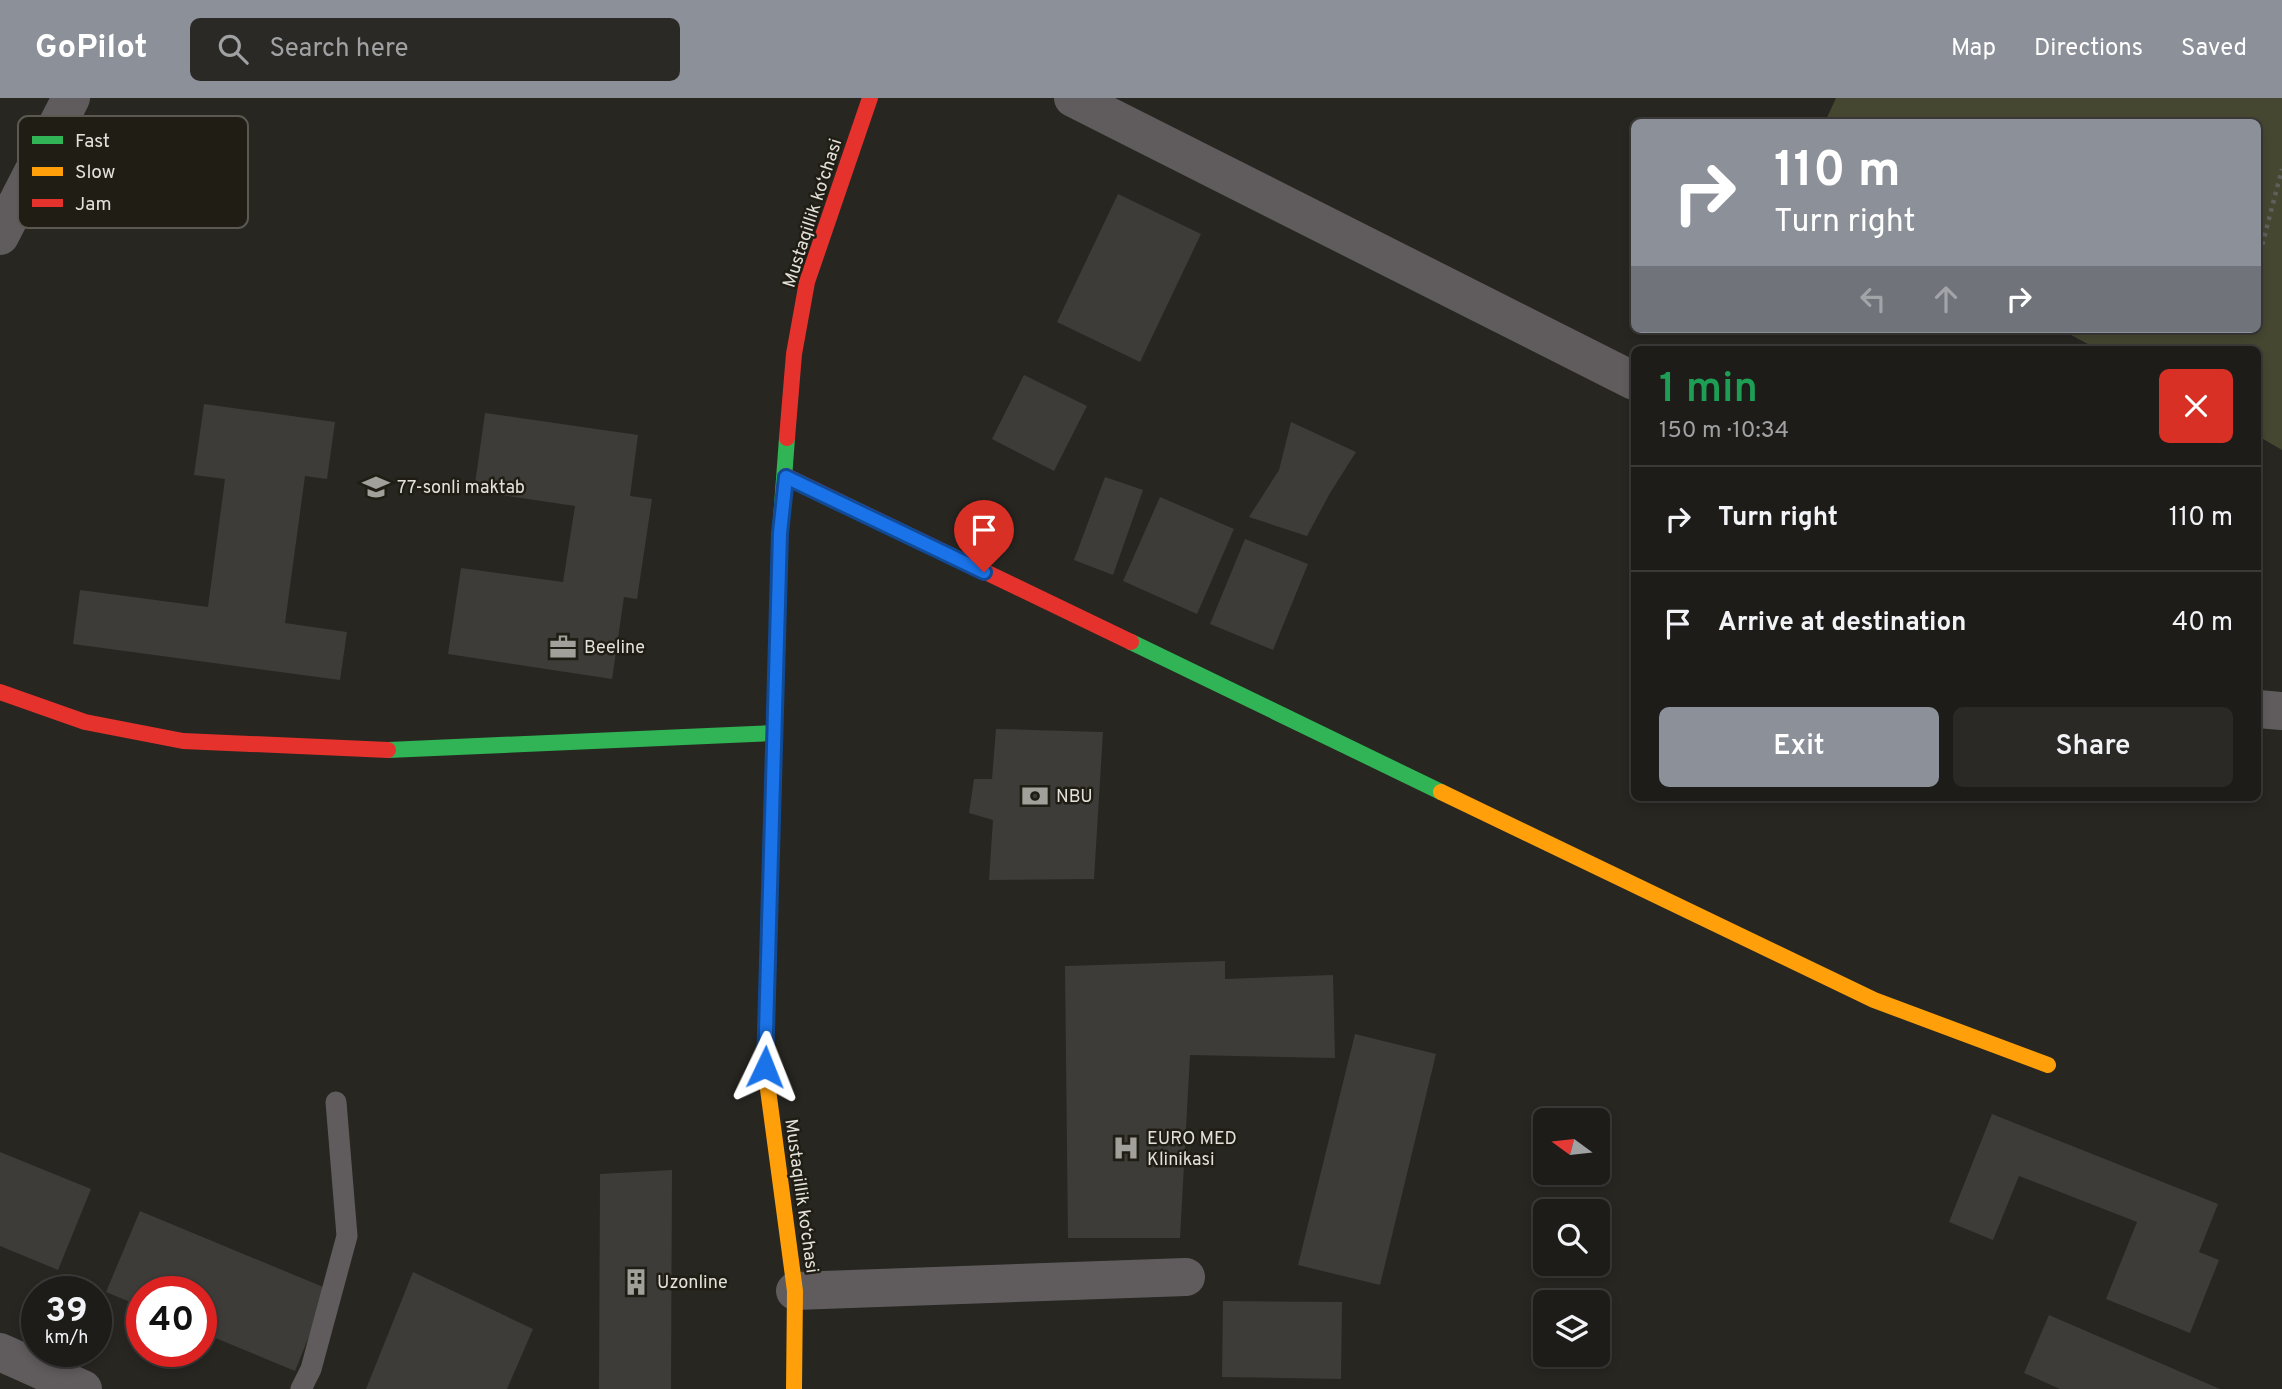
<!DOCTYPE html>
<meta charset="utf-8">
<style>
:root{--surface:#1d1c19;--page:#2a2926;--text:#f1f3f6;--muted:#a0a1a2;--line:#3b3a38;--accent:#8c9099}
body{margin:0;font-family:Overpass,sans-serif;background:var(--page);color:var(--text);height:100vh;display:flex;flex-direction:column;font-size:26px;white-space:nowrap}
*{box-sizing:border-box;margin:0}
p{font-size:23px;color:var(--muted)}
.icon{flex:none;width:38px;height:38px;fill:none;stroke:currentColor;stroke-width:2;stroke-linecap:round;stroke-linejoin:round}
.map{position:relative;flex:1;overflow:hidden}
.drawer{position:absolute;left:1631px;top:248px;width:630px;height:455px;display:flex;flex-direction:column;background:var(--surface);border-radius:10px;box-shadow:0 4px 10px #0003,0 0 0 2px var(--line)}
.drawer>*{flex:none}
.guide{position:absolute;left:1631px;top:21px;width:630px;height:214px;border-radius:10px;box-shadow:0 4px 10px #0003,0 0 0 2px var(--line);background:#8c9099;color:#fff;overflow:hidden}
.needle{width:46px;rotate:285deg}
.fabs{position:absolute;left:1533px;top:1010px;display:grid;gap:14px}
.fabs a{display:grid;place-items:center;width:77px;height:77px;border-radius:10px;background:var(--surface);box-shadow:0 4px 10px #0003,0 0 0 2px var(--line);font-size:35px}
.speed{position:absolute;left:21px;top:1178px;display:flex;gap:14px;font-size:35px;font-weight:700;text-align:center}
.speed>*{display:grid;place-content:center;width:91px;height:91px;border-radius:50%;background:var(--surface);box-shadow:0 4px 10px #0003,0 0 0 2px var(--line);line-height:1}
.speed small{font-size:18px;font-weight:400}
.speed .limit{border:10px solid #d22;background:#fff;color:#111}
.pin{position:absolute;display:grid;place-items:center;width:60px;height:60px;color:#fff;margin:-72px -30px;border-radius:50% 50% 50% 0;rotate:-45deg;box-shadow:0 0 7px #0007}
.pin .icon{rotate:45deg}
.me{position:absolute;width:77px;margin:-38px;rotate:2deg;stroke-linejoin:round;filter:drop-shadow(0 0 5px #0008)}
.turn{display:flex;align-items:center;gap:24px;height:147px;padding:0 28px;font-size:32px}
.turn .icon{width:91px;height:91px;stroke-width:2.5}
.turn b{display:block;font-size:49px;line-height:60px}
.lanes{display:flex;align-items:center;height:66px;padding:0 28px;background:#0003;justify-content:center;gap:35px;direction:ltr}
.lanes .off{opacity:.35}
.round{display:grid;place-items:center;flex:none;width:74px;height:74px;border-radius:10px;background:var(--page)}
.summary{display:flex;align-items:center;justify-content:space-between;height:119px;padding:0 28px}
h1{font-size:42px;font-weight:600;line-height:52px;color:#1e9e55}
.button{display:flex;gap:14px;margin-top:auto;padding:14px 28px}
.button a{flex:1;height:80px;border-radius:10px;background:var(--accent);color:#fff;font-size:28px;font-weight:600;line-height:80px;text-align:center}
.button a+a{background:var(--page);color:var(--text)}
ul{padding:0;list-style:none}
li{display:flex;align-items:center;gap:21px;height:105px;padding:0 28px;border-top:2px solid var(--line)}
li div{flex:1}
li b{display:block;font-size:26px}
li em{font-style:normal}
header{display:flex;align-items:center;gap:42px;box-sizing:border-box;height:98px;padding:0 35px;background:var(--accent);color:#fff}
header strong{font-size:33px}
nav{display:flex;gap:38px;margin-inline-start:auto;font-size:24px}
.search{width:490px;height:63px;background:var(--page);display:flex;align-items:center;gap:18px;box-sizing:border-box;padding:0 24px;border-radius:10px;color:var(--muted);font-size:26px}
.map>svg:first-child{display:block}
.green{fill:#464731}
.building{fill:#3e3c38}
.lines{fill:none;stroke-linecap:round;stroke-linejoin:round}
.path{stroke:#615f5e;stroke-width:4.5;stroke-dasharray:3.5 5;stroke-linecap:butt}
.lane{stroke:#605c5e;stroke-width:21}
.street{stroke:#605c5e;stroke-width:38}
.fast{stroke:#30b455;stroke-width:16}
.slow{stroke:#ff9f0a;stroke-width:16}
.jam{stroke:#e5322d;stroke-width:16}
.route-casing{stroke:#114b97;stroke-width:18}
.route{stroke:#1a73e8;stroke-width:12}
.labels{text-anchor:middle;stroke-width:5;stroke-linejoin:round;paint-order:stroke}
.street-label{font-size:18px;fill:#e3e1db;stroke:#201e14}
.poi-label{font-size:18px;fill:#e3e1db;stroke:#201e14;text-anchor:start}
.key{fill:#201e14;stroke:#5a5850;stroke-width:2}
.key-label{font-size:19px;fill:#e3e1db}
</style>
<header>
<strong>GoPilot</strong>
<div class="search"><svg class="icon" aria-label="search" viewBox="0 0 24 24"><circle cx="10" cy="10" r="6"/><path d="M15 15l6 6"/></svg>Search here</div>
<nav><a>Map</a><a>Directions</a><a>Saved</a></nav>
</header>
<div class="map">
<svg width="2282" height="1291" viewBox="0 0 2282 1291">
<rect width="100%" height="100%" fill="#272621"/>
<!-- green -->
<polygon class="green" points="1836,0 2282,0 2282,352 2258,338 2258,252 2099,252 2060,231 2258,231 2258,24 1825,24"/>
<!-- building -->
<g class="building">
<polygon points="1118,96 1201,136 1140,264 1057,224"/>
<polygon points="1024,277 1087,308 1054,373 992,341"/>
<polygon points="204,306 335,324 327,381 305,378 285,525 347,534 340,582 73,546 80,492 208,509 225,381 194,377"/>
<polygon points="485,315 638,337 630,398 652,401 637,501 624,499 612,581 448,556 461,470 563,484 575,408 474,393"/>
<polygon points="1291,324 1356,354 1330,395 1307,438 1249,419 1279,372"/>
<polygon points="1105,379 1143,392 1113,477 1074,462"/>
<polygon points="1160,399 1234,431 1197,516 1123,483"/>
<polygon points="1245,441 1308,466 1273,552 1210,526"/>
<polygon points="996,631 1103,634 1094,781 989,782 993,722 969,715 974,681 992,681"/>
<polygon points="1225,863 1225,881 1333,877 1335,960 1190,957 1180,1140 1068,1140 1065,868"/>
<polygon points="1355,936 1436,956 1380,1187 1298,1167"/>
<polygon points="1992,1016 2218,1106 2199,1154 2219,1162 2190,1235 2106,1201 2137,1124 2019,1078 1993,1142 1949,1124"/>
<polygon points="0,1054 91,1091 58,1172 0,1148"/>
<polygon points="672,1072 671,1291 599,1291 600,1076"/>
<polygon points="140,1113 328,1191 295,1273 201,1234 201,1194 142,1194 142,1209 106,1194"/>
<polygon points="413,1174 533,1231 507,1291 366,1291"/>
<polygon points="1223,1203 1342,1204 1341,1281 1222,1279"/>
<polygon points="2049,1217 2220,1291 2060,1291 2024,1275"/>
</g>
<g class="lines">
<!-- path -->
<polyline class="path" points="2258,163 2282,71"/>
<!-- lane -->
<polyline class="lane" points="301,1291 311,1271 347,1138 336,1004"/>
<!-- street -->
<g class="street">
<polyline points="1073,0 1634,283"/>
<polyline points="0,138 71,0"/>
<polyline points="2258,611 2282,613"/>
<polyline points="795,1193 1186,1179"/>
<polyline points="0,1254 83,1291"/>
</g>
<!-- fast -->
<g class="fast">
<polyline points="1131,544 1441,694"/>
<polyline points="388,652 774,635"/>
<polyline points="771,764 780,435 787,340"/>
</g>
<!-- slow -->
<g class="slow">
<polyline points="1441,694 1874,902 2048,967"/>
<polyline points="771,764 765,969 795,1193 794,1291"/>
</g>
<!-- jam -->
<g class="jam">
<polyline points="787,340 794,256 807,184 870,0"/>
<polyline points="786,378 1131,544"/>
<polyline points="0,594 85,624 183,643 388,652"/>
</g>
</g>
<g class="lines">
<defs>
<polyline id="route" points="765,969 780,435 786,379 984,474"/>
</defs>
<!-- route casing -->
<use href="#route" class="route-casing"/>
<!-- route -->
<use href="#route" class="route"/>
</g>
<!-- icons -->
<defs>
<symbol id="school-bare" viewBox="-9 -9 18 18"><path d="M0-5L7-2L0 1L-7-2ZM-4 1L0 2.5L4 1V4Q0 6-4 4Z" fill="#a1a09a" stroke="#201e14" stroke-width="2.5" paint-order="stroke"/></symbol>
<symbol id="office-bare" viewBox="-9 -9 18 18"><path d="M-6-3h4V-5.5h4V-3h4V5H-6ZM-1-4.5V-3h2v-1.5ZM-6 0V1H6V0Z" fill="#a1a09a" stroke="#201e14" stroke-width="2.5" paint-order="stroke"/></symbol>
<symbol id="bank-bare" viewBox="-9 -9 18 18"><path d="M-6-4H6V4H-6ZM0-2.3a2.3 2.3 0 1 0 0 4.6a2.3 2.3 0 1 0 0-4.6Z" fill="#a1a09a" stroke="#201e14" stroke-width="2.5" paint-order="stroke"/></symbol>
<symbol id="hospital-bare" viewBox="-9 -9 18 18"><path d="M-5-5h3v3.5h4V-5h3V5h-3V1.5h-4V5h-3Z" fill="#a1a09a" stroke="#201e14" stroke-width="2.5" paint-order="stroke"/></symbol>
<symbol id="building-bare" viewBox="-9 -9 18 18"><path d="M-4-6H4V6H1V3H-1V6H-4ZM-2.5-4.3h1.7v1.8h-1.7ZM.8-4.3h1.7v1.8H.8ZM-2.5-1h1.7V.8h-1.7ZM.8-1h1.7V.8H.8Z" fill="#a1a09a" stroke="#201e14" stroke-width="2.5" paint-order="stroke"/></symbol>
</defs>
<g fill-rule="evenodd">
<use href="#school-bare" x="357" y="370" width="38" height="38"/>
<use href="#office-bare" x="544" y="530" width="38" height="38"/>
<use href="#bank-bare" x="1016" y="679" width="38" height="38"/>
<use href="#hospital-bare" x="1107" y="1031" width="38" height="38"/>
<use href="#building-bare" x="617" y="1165" width="38" height="38"/>
</g>
<g class="labels">
<!-- street labels -->
<g class="street-label">
<text transform="translate(812 115) rotate(-72)" y="6">Mustaqillik ko‘chasi</text>
<text transform="translate(802 1098) rotate(82)" y="6">Mustaqillik ko‘chasi</text>
</g>
<!-- poi labels -->
<g class="poi-label">
<text x="397" y="395">77-sonli maktab</text>
<text x="584" y="555">Beeline</text>
<text x="1056" y="704">NBU</text>
<text x="1147" y="1046">EURO MED<tspan x="1147" dy="21">Klinikasi</tspan></text>
<text x="657" y="1190">Uzonline</text>
</g>
</g>
<!-- legend -->
<rect x="18" y="18" width="230" height="112" rx="10" class="key"/>
<rect x="32" y="38" width="31" height="8" fill="#30b455"/>
<rect x="32" y="69" width="31" height="9" fill="#ff9f0a"/>
<rect x="32" y="101" width="31" height="8" fill="#e5322d"/>
<g class="key-label">
<text x="75" y="49">Fast</text>
<text x="75" y="80">Slow</text>
<text x="75" y="112">Jam</text>
</g>
</svg>
<div class="fabs">
<a><svg class="needle" viewBox="-14 -14 28 28"><path d="M0-13l5 13h-10z" fill="#e53935"/><path d="M0 13l5-13h-10z" fill="#a0a1a2"/></svg></a>
<a><svg class="icon" aria-label="search" viewBox="0 0 24 24"><circle cx="10" cy="10" r="6"/><path d="M15 15l6 6"/></svg></a>
<a><svg class="icon" aria-label="layers" viewBox="0 0 24 24"><path d="M12 4l9 5-9 5-9-5zM3 14l9 5 9-5"/></svg></a>
</div>
<div class="speed"><div>39<small>km/h</small></div><div class="limit">40</div></div>
<div class="pin" style="left:984px;top:474px;background:#d93025"><svg class="icon" aria-label="arrive" viewBox="0 0 24 24"><path d="M6 21V4h12l-3 4 3 4H6"/></svg></div>
<svg class="me" style="left:765px;top:969px" viewBox="-20 -20 40 40"><path d="M0-17L14 15 0 8-14 15z" fill="#1a73e8" stroke="#fff" stroke-width="4"/></svg>
<div class="guide">
<div class="turn"><svg class="icon" aria-label="right" viewBox="0 0 24 24"><path d="M7 20v-9h11M14 6l5 5-5 5"/></svg><div><b>110 m</b>Turn right</div></div>
<div class="lanes"><svg class="icon off" aria-label="left" viewBox="0 0 24 24"><path d="M17 20v-9H6M10 6l-5 5 5 5"/></svg><svg class="icon off" aria-label="ahead" viewBox="0 0 24 24"><path d="M12 20V5M6 11l6-6 6 6"/></svg><svg class="icon" aria-label="right" viewBox="0 0 24 24"><path d="M7 20v-9h11M14 6l5 5-5 5"/></svg></div>
</div>
<section class="drawer">
<div class="summary"><div><h1>1 min</h1><p>150 m · 10:34</p></div><a class="round" style="background:#d93025;color:#fff"><svg class="icon" aria-label="close" viewBox="0 0 24 24"><path d="M6 6l12 12M18 6L6 18"/></svg></a></div>
<ul>
<li><svg class="icon" aria-label="right" viewBox="0 0 24 24"><path d="M7 20v-9h11M14 6l5 5-5 5"/></svg><div><b>Turn right</b></div><em>110 m</em></li>
<li><svg class="icon" aria-label="arrive" viewBox="0 0 24 24"><path d="M6 21V4h12l-3 4 3 4H6"/></svg><div><b>Arrive at destination</b></div><em>40 m</em></li>
</ul>
<div class="button"><a>Exit</a><a>Share</a></div>
</section>
</div>
